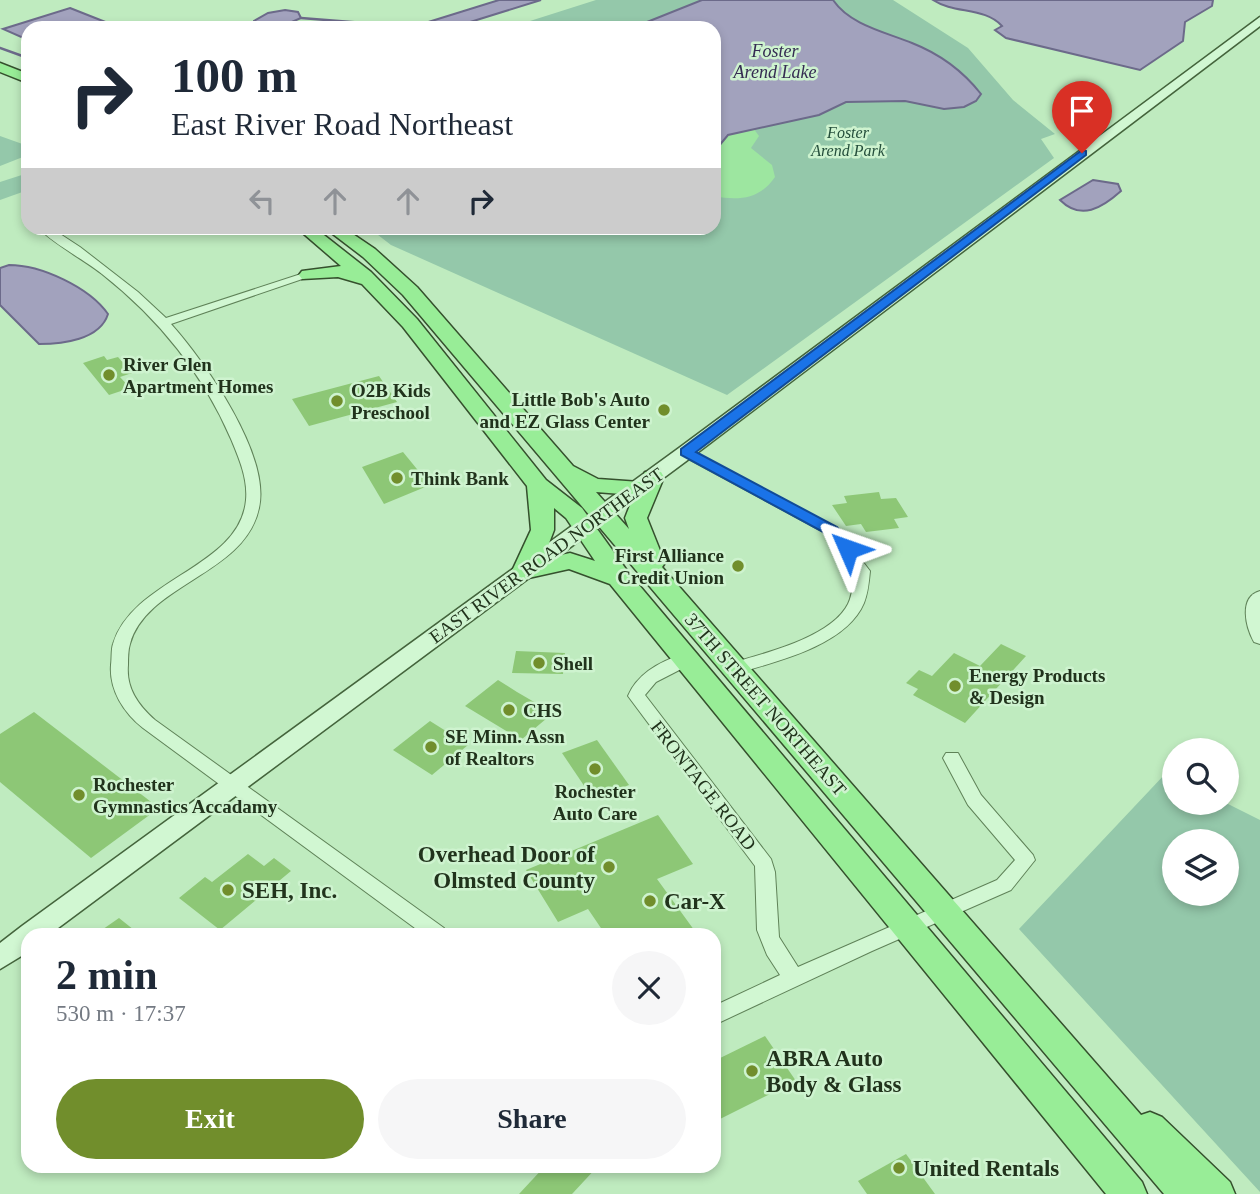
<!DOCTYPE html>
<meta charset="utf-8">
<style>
:root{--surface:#fff;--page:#f6f6f7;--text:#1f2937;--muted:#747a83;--accent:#718e2c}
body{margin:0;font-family:"Times New Roman",serif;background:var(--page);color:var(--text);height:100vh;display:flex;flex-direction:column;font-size:26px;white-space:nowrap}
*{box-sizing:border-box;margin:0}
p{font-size:23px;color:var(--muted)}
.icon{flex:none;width:38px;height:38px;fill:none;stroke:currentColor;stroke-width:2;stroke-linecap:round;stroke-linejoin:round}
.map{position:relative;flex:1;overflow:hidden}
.drawer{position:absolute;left:21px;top:928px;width:700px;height:245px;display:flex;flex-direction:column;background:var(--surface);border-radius:21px;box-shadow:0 4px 10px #0003}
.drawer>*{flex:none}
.guide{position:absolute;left:21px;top:21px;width:700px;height:214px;border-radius:21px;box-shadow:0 4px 10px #0003;background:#fff;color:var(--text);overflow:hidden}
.buttons{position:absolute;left:1162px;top:738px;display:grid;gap:14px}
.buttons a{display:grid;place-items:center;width:77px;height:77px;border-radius:50%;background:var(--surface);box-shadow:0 4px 10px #0003;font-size:35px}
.pin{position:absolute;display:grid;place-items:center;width:60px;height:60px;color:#fff;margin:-72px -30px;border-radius:50% 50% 50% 0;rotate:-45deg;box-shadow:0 0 7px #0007}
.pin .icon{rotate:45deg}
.me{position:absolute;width:77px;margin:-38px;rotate:313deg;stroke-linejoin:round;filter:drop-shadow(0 0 5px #0008)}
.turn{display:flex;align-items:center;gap:24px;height:147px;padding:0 35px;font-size:32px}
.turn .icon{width:91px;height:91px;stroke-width:2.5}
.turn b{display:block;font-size:49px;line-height:60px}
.lanes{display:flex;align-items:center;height:66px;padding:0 35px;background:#0003;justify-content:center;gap:35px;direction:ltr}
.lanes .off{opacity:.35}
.round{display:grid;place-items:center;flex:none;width:74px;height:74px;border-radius:37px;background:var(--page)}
.headline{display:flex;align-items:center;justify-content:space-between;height:119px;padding:0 35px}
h1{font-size:42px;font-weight:700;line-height:52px}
.action{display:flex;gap:14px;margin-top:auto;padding:14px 35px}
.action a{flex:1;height:80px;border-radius:42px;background:var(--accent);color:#fff;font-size:28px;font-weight:700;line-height:80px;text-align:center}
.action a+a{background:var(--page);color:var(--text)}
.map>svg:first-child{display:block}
.green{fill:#94c8aa;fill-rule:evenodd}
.sand{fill:#9de6a0}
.water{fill:#a2a2bd;stroke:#6c6a8a;stroke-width:2}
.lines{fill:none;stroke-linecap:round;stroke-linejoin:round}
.stream{stroke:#6c6a8a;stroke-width:2.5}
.building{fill:#8dc776}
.street-casing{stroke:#5f8258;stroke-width:2}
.secondary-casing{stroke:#44643c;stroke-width:3}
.primary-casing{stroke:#35502d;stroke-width:3}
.street{fill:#d1f7d2;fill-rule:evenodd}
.secondary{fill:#d1f7d2;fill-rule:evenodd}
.primary{fill:#98ed97;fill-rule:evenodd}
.route{fill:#1a73e8;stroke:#114b97;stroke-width:2}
.poi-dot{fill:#718e2c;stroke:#cef3cf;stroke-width:2.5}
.labels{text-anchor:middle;stroke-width:5;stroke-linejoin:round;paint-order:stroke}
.far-park-label{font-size:16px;font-style:italic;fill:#244e3b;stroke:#cef3cf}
.far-water-label{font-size:18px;font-style:italic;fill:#352c52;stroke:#cef3cf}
.poi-label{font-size:19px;font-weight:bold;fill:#21331c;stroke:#cef3cf;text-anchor:start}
.street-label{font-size:19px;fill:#21331c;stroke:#cef3cf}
.near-poi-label{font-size:23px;font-weight:bold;fill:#21331c;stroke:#cef3cf;text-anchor:start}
</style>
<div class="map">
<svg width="1260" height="1194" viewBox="0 0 1260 1194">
<rect width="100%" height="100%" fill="#bfebbf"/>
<!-- green -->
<g class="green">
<polygon points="596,0 893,0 968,48 1013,100 1055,134 1041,139 1054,158 727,395 391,245 369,228 714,228 714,28 508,28"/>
<polygon points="0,136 28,146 28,155 0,166"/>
<polygon points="28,173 28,190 0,200 0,182"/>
<path d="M1166 773 1174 777V803H1226L1260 820V1192L1019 929ZM1174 842H1227V894H1174Z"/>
</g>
<!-- sand -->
<path class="sand" d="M714 113 753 128 759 136 751 148 772 165 775 177C760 199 739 201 714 196Z"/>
<!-- water -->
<g class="water">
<polygon points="499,0 541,0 451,28 409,28"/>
<path d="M702 0H833C850 25 885 32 912 43 940 54 963 71 981 94L976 101 964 107 944 109 905 101 846 102 819 115 728 135 714 152V28H632Z"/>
<path d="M933 0H1213L1212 6 1185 22 1183 41 1140 70 1006 38 995 30 1002 26C985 7 954 14 933 0Z"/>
<polygon points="70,8 113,25 104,28 28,28 28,40 3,29"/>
<polygon points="285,10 298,12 301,18 285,25 253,28 254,21 268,13"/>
<path d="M1093 180 1118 184 1121 191C1102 208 1081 221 1060 200Z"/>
<path d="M9 265C41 265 89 287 108 314 100 340 62 344 39 344L0 305V268Z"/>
</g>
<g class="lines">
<!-- stream -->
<g class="stream">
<polyline points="301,18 427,28"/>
<polyline points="0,48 28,58"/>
</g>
</g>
<!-- building -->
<g class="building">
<polygon points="104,356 107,360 118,357 132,373 120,377 130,388 109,395 83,363"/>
<polygon points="379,376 397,402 309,426 292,399"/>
<polygon points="403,452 430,485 384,504 362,467"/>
<polygon points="879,492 881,499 896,498 908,517 894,519 899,528 866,532 861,524 846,526 832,505 847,503 844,496"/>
<polygon points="1001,644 1026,656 965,723 913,695 918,689 906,683 919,670 932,676 954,653 980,666"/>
<polygon points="516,651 565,653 563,674 512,673"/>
<polygon points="498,680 517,692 553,713 521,740 465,706"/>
<polygon points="34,712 159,808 91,858 0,782 0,734"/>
<polygon points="430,721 468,745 432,775 393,750"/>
<polygon points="597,740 629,785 593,799 562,753"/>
<polygon points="658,815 693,864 657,879 697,934 630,934 626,929 605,934 588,909 558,922 526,870"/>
<polygon points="248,854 264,866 274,858 291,871 220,930 179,898 205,877 212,882"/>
<polygon points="119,918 139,934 96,934"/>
<polygon points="765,1036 796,1081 714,1122 714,1061"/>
<polygon points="906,1154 935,1194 867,1194 858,1181"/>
<polygon points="545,1166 598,1166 572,1194 519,1194"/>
</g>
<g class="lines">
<defs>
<g id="street">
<path d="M39 228H51L80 247 138 292 166 318 304 273 308 271 314 275 171 324C205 362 271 455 259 508 245 575 147 583 130 644 128 650 128 658 128 665 126 688 138 705 155 720L444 928 447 934H423L143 728C124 713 109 690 111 665 112 658 111 650 113 644 133 578 240 568 246 500 248 479 239 458 231 439 202 372 159 319 102 274 86 261 49 241 39 228Z"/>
<path d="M686 448 837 528 870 571C869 582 868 593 864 603 846 646 775 662 734 674L728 672 726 668 728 664C762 654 831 638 848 604 853 594 853 582 854 571L827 534 681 455 679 452 681 449Z"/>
<path d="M1260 591V644L1254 642C1246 628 1238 597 1260 591Z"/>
<path d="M687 653 693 655 695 659 693 663 656 682 645 695 771 859 775 872 779 937 798 967 997 880 1015 860 968 805 943 758 946 753H958L981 795 1033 855 1035 860 1011 890 872 951 714 1025V1006L780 975 767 955 757 930 755 866 628 696C638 672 663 660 687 653Z"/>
</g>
<polygon id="secondary" points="1260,17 1260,26 693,456 50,934 28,934 28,952 0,969 0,943 22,926 679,448"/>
<g id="primary">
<polygon points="0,63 28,74 28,83 0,72"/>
<path d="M297 228H315L371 272 417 319 546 480 582 508 628 572 1142 1182 1147 1194H1106L610 584 569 569 524 579 516 576 512 571 531 530 527 486 403 327 362 284 338 277 302 279 299 275 302 271 341 266ZM554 508 566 518 595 561 570 553 543 559 554 530Z"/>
<path d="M325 228H344L375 249 417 287 573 466 598 479 640 482 645 472H661L664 477 647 518 665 563 662 567 1141 1115 1150 1112 1162 1117 1230 1182 1235 1194H1164L403 295 363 257ZM596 492 634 495 625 518 629 529Z"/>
</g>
</defs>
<!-- street casing -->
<use href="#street" class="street-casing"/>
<!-- secondary casing -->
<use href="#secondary" class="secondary-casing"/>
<!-- primary casing -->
<use href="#primary" class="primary-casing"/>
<!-- street -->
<use href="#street" class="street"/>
<!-- secondary -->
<use href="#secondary" class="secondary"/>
<!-- primary -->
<use href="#primary" class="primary"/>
</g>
<!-- route -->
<polygon class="route" points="1082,150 1086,151 1086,155 696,452 837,527 856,549 854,553 843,553 827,534 681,455 681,449"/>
<!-- markers -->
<g class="poi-dot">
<circle cx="109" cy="375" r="7"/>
<circle cx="337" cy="401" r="7"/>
<circle cx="664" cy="410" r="7"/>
<circle cx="397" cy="478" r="7"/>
<circle cx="738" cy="566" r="7"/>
<circle cx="539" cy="663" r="7"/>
<circle cx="955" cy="686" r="7"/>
<circle cx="509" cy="710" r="7"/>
<circle cx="431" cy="747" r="7"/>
<circle cx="595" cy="769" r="7"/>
<circle cx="79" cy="795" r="7"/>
<circle cx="609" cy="867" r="7"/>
<circle cx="228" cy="890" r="7"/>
<circle cx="650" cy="901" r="7"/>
<circle cx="752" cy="1071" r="7"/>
<circle cx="899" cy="1168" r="7"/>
</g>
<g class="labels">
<!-- far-park labels -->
<g class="far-park-label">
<text x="848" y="138">Foster<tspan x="848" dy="18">Arend Park</tspan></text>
</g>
<!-- far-water labels -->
<g class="far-water-label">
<text x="775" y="57">Foster<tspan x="775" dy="21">Arend Lake</tspan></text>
</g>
<!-- poi labels -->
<g class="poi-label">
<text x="123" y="371">River Glen<tspan x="123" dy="22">Apartment Homes</tspan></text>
<text x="351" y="397">O2B Kids<tspan x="351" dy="22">Preschool</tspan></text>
<text x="650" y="406" text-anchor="end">Little Bob's Auto<tspan x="650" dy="22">and EZ Glass Center</tspan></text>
<text x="411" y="485">Think Bank</text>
<text x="724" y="562" text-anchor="end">First Alliance<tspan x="724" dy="22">Credit Union</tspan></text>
<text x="553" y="670">Shell</text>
<text x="969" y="682">Energy Products<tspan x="969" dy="22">&amp; Design</tspan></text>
<text x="523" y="717">CHS</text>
<text x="445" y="743">SE Minn. Assn<tspan x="445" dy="22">of Realtors</tspan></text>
<text x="93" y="791">Rochester<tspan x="93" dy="22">Gymnastics Accadamy</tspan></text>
<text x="595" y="798" text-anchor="middle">Rochester<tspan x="595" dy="22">Auto Care</tspan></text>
</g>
<!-- street labels -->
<g class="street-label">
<text transform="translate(546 555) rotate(-36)" y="7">EAST RIVER ROAD NORTHEAST</text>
<text transform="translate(766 704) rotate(49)" y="7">37TH STREET NORTHEAST</text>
<text transform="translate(704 785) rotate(52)" y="7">FRONTAGE ROAD</text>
</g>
<!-- near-poi labels -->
<g class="near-poi-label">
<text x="595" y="862" text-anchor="end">Overhead Door of<tspan x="595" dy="26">Olmsted County</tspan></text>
<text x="242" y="898">SEH, Inc.</text>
<text x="664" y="909">Car-X</text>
<text x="766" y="1066">ABRA Auto<tspan x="766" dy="26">Body &amp; Glass</tspan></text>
<text x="913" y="1176">United Rentals</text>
</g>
</g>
</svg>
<div class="buttons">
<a><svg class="icon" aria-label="search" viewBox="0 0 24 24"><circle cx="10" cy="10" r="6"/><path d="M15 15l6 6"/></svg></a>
<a><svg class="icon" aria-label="layers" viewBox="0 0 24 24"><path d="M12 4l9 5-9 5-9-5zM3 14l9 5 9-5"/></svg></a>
</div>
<div class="pin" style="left:1082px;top:153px;background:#d93025"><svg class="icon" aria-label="arrive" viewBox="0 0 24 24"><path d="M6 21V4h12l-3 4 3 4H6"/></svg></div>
<svg class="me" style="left:848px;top:549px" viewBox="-20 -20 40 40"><path d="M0-17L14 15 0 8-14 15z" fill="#1a73e8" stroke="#fff" stroke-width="4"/></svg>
<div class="guide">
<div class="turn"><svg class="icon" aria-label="right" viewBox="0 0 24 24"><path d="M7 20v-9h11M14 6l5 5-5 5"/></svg><div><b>100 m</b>East River Road Northeast</div></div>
<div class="lanes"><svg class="icon off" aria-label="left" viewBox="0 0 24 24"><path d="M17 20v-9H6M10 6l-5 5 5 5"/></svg><svg class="icon off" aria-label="ahead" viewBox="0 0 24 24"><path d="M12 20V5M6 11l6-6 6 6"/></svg><svg class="icon off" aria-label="ahead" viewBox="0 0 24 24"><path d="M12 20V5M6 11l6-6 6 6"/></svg><svg class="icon" aria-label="right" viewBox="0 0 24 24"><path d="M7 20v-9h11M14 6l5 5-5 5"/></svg></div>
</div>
<section class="drawer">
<div class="headline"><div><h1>2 min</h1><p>530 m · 17:37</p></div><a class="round"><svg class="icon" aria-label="close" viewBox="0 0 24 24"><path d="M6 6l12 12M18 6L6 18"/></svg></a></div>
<div class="action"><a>Exit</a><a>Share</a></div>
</section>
</div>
